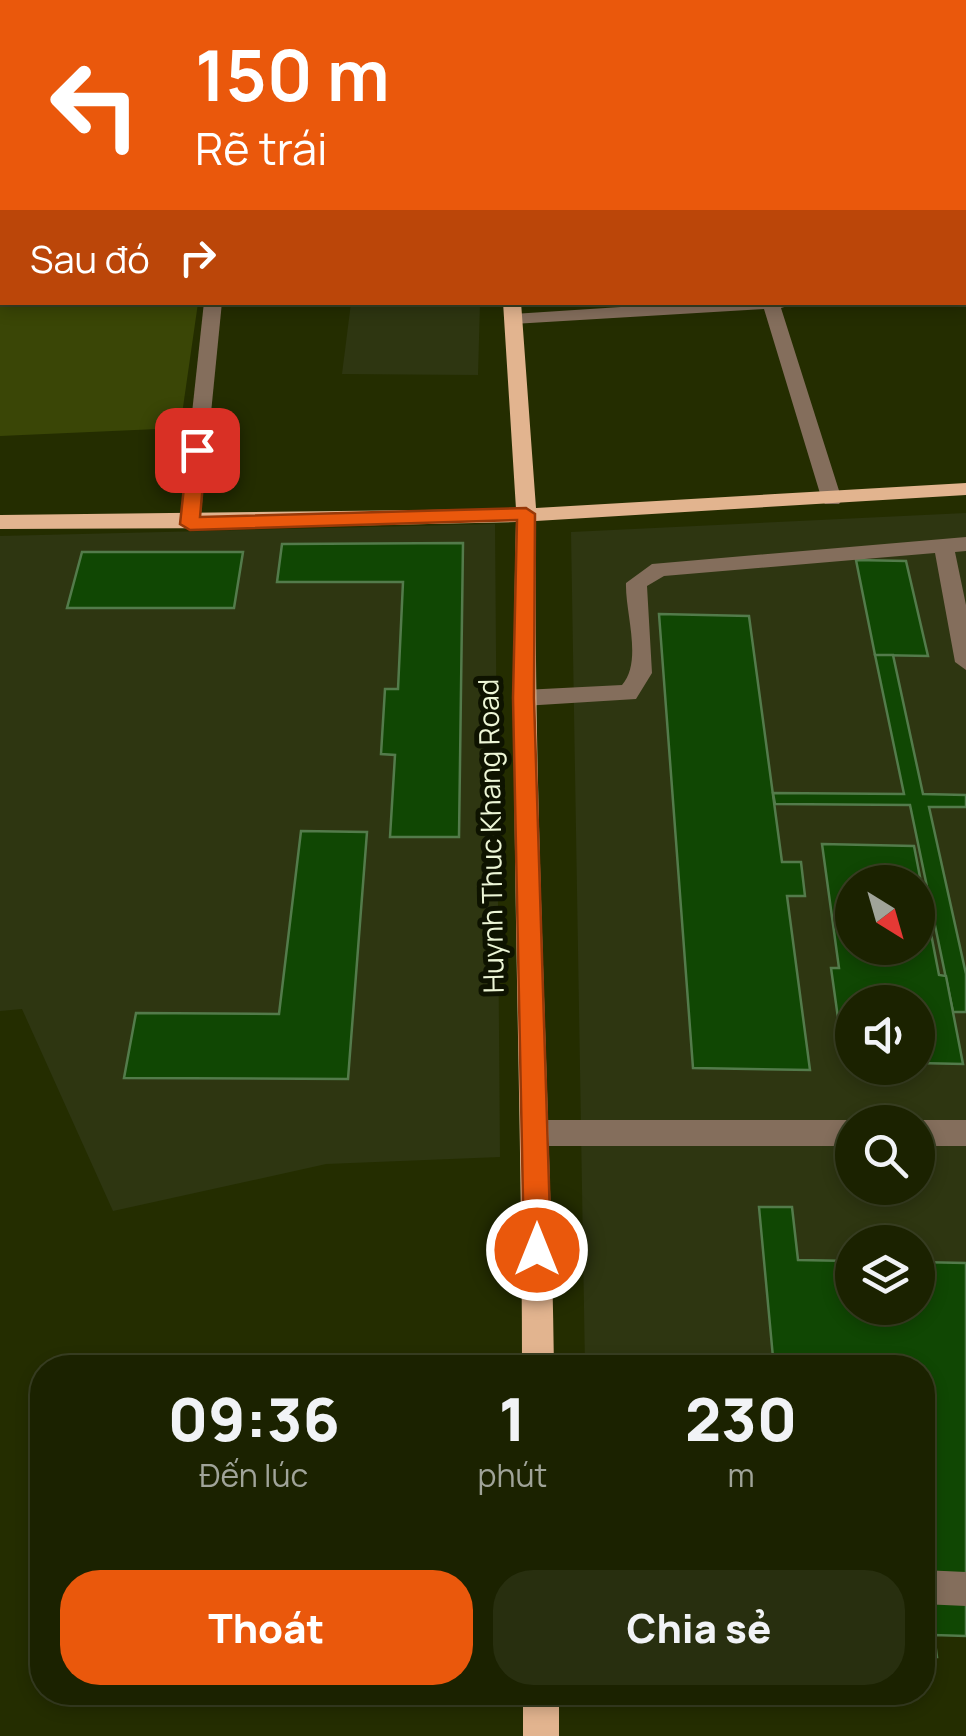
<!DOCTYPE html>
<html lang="vi">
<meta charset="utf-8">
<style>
:root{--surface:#1b2200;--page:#282f0f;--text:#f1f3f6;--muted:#a0a499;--line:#393f22;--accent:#ea580c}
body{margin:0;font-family:Manrope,sans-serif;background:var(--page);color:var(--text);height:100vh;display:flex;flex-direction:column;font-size:38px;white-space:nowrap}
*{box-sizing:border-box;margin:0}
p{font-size:32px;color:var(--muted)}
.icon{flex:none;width:55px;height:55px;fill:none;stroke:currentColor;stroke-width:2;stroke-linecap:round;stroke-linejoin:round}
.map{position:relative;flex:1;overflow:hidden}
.drawer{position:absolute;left:30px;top:1355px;width:905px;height:350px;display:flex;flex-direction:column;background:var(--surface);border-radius:40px;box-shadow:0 5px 15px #0003,0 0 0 2px var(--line)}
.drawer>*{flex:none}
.top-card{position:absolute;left:0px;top:0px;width:968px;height:305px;box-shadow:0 5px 15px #0003,0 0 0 2px var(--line);background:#ea580c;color:#fff;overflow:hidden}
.needle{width:65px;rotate:143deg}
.buttons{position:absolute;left:835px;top:865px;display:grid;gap:20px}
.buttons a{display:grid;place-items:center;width:100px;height:100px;border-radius:50%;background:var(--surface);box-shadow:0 5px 15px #0003,0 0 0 2px var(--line);font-size:50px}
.pin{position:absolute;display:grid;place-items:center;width:85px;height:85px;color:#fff;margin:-42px;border-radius:20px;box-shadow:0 5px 15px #0006}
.me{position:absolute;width:110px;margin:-55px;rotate:0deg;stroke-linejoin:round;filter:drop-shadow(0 0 8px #0008)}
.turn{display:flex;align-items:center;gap:35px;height:210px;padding:0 30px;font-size:45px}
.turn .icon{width:130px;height:130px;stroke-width:2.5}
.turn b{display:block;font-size:70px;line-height:85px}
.then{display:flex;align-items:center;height:95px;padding:0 30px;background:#0003;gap:20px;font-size:38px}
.eta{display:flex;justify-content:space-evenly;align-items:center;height:170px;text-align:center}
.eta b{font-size:60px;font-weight:800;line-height:70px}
.cta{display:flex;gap:20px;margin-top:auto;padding:20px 30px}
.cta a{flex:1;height:115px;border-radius:40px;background:var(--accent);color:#fff;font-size:40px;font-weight:800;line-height:115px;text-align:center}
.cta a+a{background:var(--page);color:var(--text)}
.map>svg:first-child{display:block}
.built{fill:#2e3611;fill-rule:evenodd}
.green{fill:#3a4606}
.building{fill:#104703;stroke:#537b4b;stroke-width:2.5;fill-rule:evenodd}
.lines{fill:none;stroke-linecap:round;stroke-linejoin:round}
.minor{fill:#846e5c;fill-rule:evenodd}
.major{fill:#e2b48f;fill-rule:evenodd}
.route{fill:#ea580c;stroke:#983908;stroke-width:2.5}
.labels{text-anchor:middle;stroke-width:10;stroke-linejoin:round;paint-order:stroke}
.street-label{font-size:28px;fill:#edf6d6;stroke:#0e1300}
</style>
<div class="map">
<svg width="966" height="1736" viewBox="0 0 966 1736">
<rect width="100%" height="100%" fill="#242d00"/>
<!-- built -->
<g class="built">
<polygon points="526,0 966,0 966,32 965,2"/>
<polygon points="351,303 480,303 478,375 342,374"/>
<path d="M966 513V1637L923 1633 922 1368 585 1367 571 532ZM852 882H918V948H852ZM852 1002H918V1068H852ZM852 1122H918V1188H852ZM852 1242H918V1308H852Z"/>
<polygon points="495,524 500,1157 326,1164 113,1211 22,1009 0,1011 0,536"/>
</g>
<!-- green -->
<polygon class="green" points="0,45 2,302 198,303 180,428 0,436"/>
<!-- building -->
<g class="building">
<polygon points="463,543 459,837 390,837 395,755 381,754 385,689 398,689 403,582 277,582 282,544"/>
<polygon points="82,552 243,552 234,608 67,608"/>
<polygon points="856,560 906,561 928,656 875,655"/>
<polygon points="659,614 749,616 782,862 801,862 805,896 787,896 810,1070 693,1068"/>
<polygon points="875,655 893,655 923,794 966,795 966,807 929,807 966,974 966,1012 953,1012 910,805 775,804 773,793 904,794"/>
<polygon points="301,831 367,832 348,1079 124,1078 136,1013 279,1014"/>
<path d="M822 844 914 846 939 975 946 976 963 1064 918 1063V1002H852V1061H844L831 968H839ZM852 882H918V948H852Z"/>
<polygon points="759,1207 792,1207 798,1260 852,1261 852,1308 918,1308 918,1262 966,1263 966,1636 934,1635 937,1657 922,1657 922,1368 774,1368"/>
</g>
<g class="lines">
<!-- minor -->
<g class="minor">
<polygon points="97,0 111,0 113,2 99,2"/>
<polygon points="320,0 497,0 319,2"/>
<rect x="0" y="22" width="2" height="8"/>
<rect x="965" y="180" width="1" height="10"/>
<polygon points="204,302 222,302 200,524 190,531 180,524"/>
<polygon points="698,302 801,302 781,308 842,500 839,504 825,504 822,500 764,309 513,324 504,319 513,314"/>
<path d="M966 537V551L955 552 966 605V670L955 662 935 553 664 576 647 586 652 673 636 699 523 706 512 698 523 690 622 685C643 661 625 613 626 583L652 564Z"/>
<polygon points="536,1120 852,1120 858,1122 852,1122 852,1146 536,1146 526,1142 522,1133 526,1124"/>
<polygon points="918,1120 966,1120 966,1146 918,1146 918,1122 912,1122"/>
<polygon points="922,1570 966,1572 966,1606 922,1604"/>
</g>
<!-- major -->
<g class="major">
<polygon points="483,0 497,0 497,2 484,2"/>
<path d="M503 302H521L536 508 966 483V495L536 521C533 803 550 1085 554 1368H522C522 1085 509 804 516 522L242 528 0 529V515L516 509Z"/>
<rect x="523" y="1692" width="36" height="44"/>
</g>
</g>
<!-- route -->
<polygon class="route" points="197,445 206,450 200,517 526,508 535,514 534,698 551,1250 547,1259 537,1263 528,1259 524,1250 513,698 517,520 190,530 180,524 188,450"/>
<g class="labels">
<!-- street labels -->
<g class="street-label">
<text transform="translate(491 836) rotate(-91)" y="10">Huynh Thuc Khang Road</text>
</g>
</g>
</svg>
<div class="buttons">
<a><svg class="needle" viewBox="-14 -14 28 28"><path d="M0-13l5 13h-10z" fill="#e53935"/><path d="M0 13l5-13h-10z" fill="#a0a499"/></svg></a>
<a><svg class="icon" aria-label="sound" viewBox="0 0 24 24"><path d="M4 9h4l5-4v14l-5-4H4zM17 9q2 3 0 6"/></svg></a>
<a><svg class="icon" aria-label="search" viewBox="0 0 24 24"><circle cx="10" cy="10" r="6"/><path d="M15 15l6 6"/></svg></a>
<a><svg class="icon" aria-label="layers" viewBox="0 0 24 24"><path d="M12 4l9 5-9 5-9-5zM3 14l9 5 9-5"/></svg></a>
</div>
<div class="pin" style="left:197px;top:450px;background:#d93025"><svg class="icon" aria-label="arrive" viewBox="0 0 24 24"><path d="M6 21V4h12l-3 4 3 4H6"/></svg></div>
<svg class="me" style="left:537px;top:1250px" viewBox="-20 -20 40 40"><circle r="17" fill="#ea580c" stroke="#fff" stroke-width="3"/><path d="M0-11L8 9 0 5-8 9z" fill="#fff"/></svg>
<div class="top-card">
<div class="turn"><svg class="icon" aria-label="left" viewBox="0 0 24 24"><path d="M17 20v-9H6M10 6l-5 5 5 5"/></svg><div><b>150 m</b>Rẽ trái</div></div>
<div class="then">Sau đó<svg class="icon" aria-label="right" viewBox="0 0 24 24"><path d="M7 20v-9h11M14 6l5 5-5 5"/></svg></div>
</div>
<section class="drawer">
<div class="eta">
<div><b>09:36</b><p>Đến lúc</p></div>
<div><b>1</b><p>phút</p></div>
<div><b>230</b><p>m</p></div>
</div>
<div class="cta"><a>Thoát</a><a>Chia sẻ</a></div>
</section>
</div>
